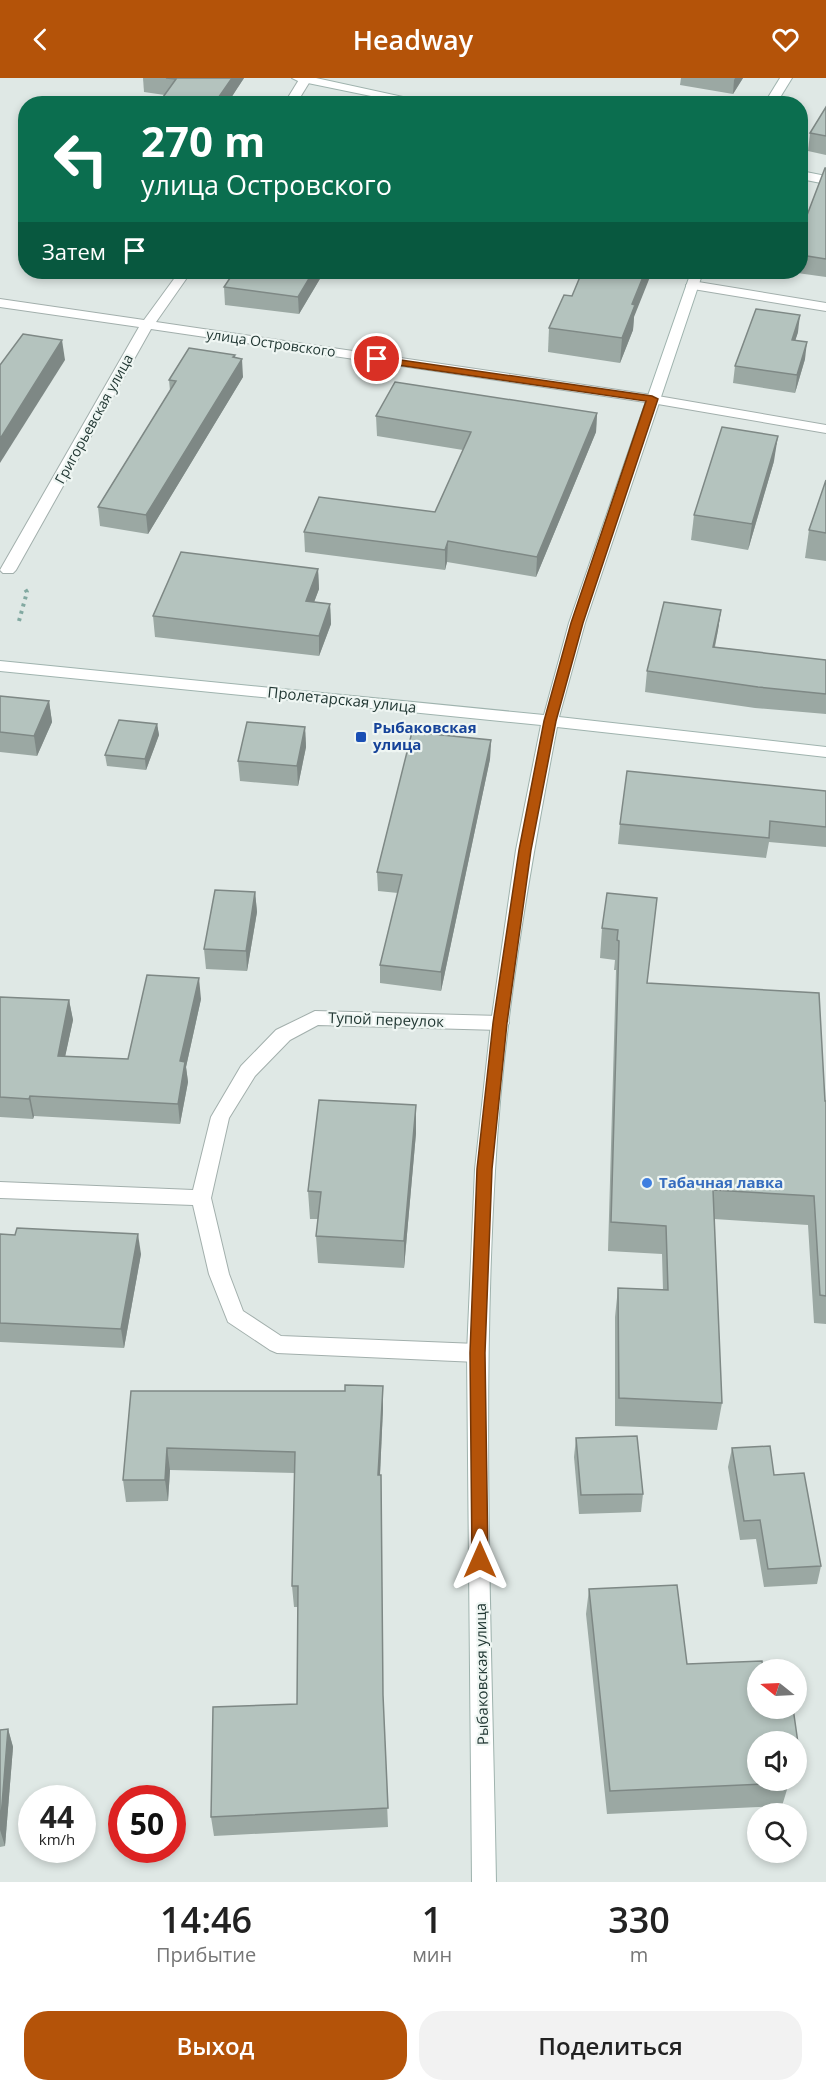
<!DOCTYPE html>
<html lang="ru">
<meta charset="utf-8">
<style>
:root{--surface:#fff;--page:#f2f2f2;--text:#222;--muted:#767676;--accent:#b45309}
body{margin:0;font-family:"Open Sans",sans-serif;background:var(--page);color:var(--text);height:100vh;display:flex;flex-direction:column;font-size:22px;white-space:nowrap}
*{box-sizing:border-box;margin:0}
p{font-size:20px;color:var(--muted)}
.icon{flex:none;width:33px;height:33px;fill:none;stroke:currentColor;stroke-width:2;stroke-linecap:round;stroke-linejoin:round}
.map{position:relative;height:1804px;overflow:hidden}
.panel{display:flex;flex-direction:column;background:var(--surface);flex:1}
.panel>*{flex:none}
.banner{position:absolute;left:18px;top:18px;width:790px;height:183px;border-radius:24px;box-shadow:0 3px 9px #0003;background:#0b6e4f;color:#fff;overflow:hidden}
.needle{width:39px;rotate:288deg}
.tools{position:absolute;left:747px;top:1581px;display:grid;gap:12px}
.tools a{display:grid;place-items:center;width:60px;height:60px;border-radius:50%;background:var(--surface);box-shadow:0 3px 9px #0003;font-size:30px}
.speed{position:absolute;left:18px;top:1707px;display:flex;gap:12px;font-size:30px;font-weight:700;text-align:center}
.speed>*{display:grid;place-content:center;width:78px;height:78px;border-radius:50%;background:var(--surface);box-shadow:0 3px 9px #0003;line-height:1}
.speed small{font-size:15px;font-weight:400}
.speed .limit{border:9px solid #d22;background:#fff;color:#111}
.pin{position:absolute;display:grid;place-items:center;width:51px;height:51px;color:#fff;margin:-26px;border:3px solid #fff;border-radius:50%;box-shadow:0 2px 6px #0007}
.me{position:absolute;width:66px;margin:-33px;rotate:0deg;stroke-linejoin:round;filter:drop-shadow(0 0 4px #0008)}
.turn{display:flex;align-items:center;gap:21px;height:126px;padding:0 24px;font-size:27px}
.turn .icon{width:78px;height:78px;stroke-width:2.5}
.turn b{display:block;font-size:42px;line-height:51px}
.then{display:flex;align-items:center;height:57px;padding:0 24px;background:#0003;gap:12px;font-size:22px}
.eta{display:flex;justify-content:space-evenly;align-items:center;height:102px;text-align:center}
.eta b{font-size:36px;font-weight:600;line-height:42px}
.action{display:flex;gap:12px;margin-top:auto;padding:12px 24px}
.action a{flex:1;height:69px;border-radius:24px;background:var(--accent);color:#fff;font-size:24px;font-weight:600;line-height:69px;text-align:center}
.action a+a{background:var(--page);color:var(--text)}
header{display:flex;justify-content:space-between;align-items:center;height:78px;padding:0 24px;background:var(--accent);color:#fff;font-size:27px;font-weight:600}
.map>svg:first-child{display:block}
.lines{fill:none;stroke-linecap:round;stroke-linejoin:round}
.service-casing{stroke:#a2afac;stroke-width:2}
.minor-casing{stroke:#a2afac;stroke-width:2}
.secondary-casing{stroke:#9fb3ae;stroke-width:2}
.path{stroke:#82a9a1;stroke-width:4;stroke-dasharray:3 4.5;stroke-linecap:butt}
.service{fill:#fff;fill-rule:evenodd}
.minor{fill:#fff;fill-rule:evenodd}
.secondary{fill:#fff;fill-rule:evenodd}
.wall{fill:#9ba8a3}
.shaded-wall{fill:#7e8885}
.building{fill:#b4c3be;stroke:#7e8885;stroke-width:1.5}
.route{fill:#b45309;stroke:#753606;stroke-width:1.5}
.transit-dot{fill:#1a4fb4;stroke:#eff6f3;stroke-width:2}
.shop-dot{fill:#3f7fe0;stroke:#eff6f3;stroke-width:2}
.labels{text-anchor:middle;stroke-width:4.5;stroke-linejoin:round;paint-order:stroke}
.far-street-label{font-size:14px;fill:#213733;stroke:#eff6f3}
.street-label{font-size:15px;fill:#213733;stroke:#eff6f3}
.transit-label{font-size:15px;font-weight:bold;fill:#164399;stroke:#eff6f3;text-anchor:start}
.shop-label{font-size:15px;font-weight:bold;fill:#366cbe;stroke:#eff6f3;text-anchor:start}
</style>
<header><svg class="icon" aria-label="back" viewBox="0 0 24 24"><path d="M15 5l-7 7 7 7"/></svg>Headway<svg class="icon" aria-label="heart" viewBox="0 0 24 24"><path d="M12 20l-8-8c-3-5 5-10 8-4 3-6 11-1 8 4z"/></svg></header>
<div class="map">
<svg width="826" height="1804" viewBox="0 0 826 1804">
<rect width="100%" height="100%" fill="#dfe8e5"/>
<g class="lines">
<defs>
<polygon id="service" points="692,203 826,225 826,233 687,210 686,207"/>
<g id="minor">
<polygon points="300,0 312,0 296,26 284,26"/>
<polygon points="179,194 191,194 156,244 652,317 826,347 826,355 652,325 151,251 16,492 13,495 3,495 0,492 139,249 0,229 0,221 144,242"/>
<polygon points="315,933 500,938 506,940 509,945 506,950 500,952 318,947 290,962 255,998 229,1040 211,1120 229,1196 243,1233 281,1258 477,1266 484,1269 487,1275 484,1281 477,1284 277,1275 270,1272 228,1244 209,1196 193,1127 0,1120 0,1104 193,1112 211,1039 241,988 276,952"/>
</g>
<g id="secondary">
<polygon points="292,0 316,0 435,26 410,26 298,3"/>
<polygon points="780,0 792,0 776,26 764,26"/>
<polygon points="801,93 826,98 826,106 801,101"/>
<path d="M691 194H703L585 545 559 639 826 669V679L557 649C529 795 503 944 495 1093 481 1330 492 1567 496 1804H472L467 1275 475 1091 491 945 516 772 541 647 0 593V583L544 637 569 545Z"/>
</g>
</defs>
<!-- service casing -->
<use href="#service" class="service-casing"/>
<!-- minor casing -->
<use href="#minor" class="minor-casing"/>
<!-- secondary casing -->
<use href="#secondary" class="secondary-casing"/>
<!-- path -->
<polyline class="path" points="19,543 27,514 25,511"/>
<!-- service -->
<use href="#service" class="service"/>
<!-- minor -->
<use href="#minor" class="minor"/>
<!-- secondary -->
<use href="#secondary" class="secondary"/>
</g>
<!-- wall -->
<g class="wall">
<polygon points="143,0 244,0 227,26 144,14"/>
<polygon points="681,0 743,0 733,16 680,7"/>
<polygon points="826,29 826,77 808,73 810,55"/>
<polygon points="826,90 826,199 790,194 801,194 801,153"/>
<polygon points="234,194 324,194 299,236 225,227 224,209"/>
<polygon points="572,218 634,239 633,252 620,285 548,274 549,250"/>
<polygon points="798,254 795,263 805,281 795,315 733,305 735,288"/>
<polygon points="235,277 235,280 243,299 148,456 100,448 98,429 170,313 169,302"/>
<polygon points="597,335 596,354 536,499 447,484 445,492 305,474 304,454 435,434 463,372 377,358 376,338"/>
<polygon points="774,383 748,472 691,462 694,437"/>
<polygon points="826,402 826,483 805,480 809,452"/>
<polygon points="318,491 319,511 314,524 330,526 331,546 319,578 155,559 153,538"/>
<polygon points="721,532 718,552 715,569 826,582 826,636 755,630 645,614 647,593"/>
<polygon points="0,618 49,623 52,644 37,678 0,674"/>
<polygon points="157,646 159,657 146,692 107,688 105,677"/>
<polygon points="305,649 306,669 298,708 240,703 238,683"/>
<polygon points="491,662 490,681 441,913 380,905 380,887 398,815 378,813 377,794"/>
<polygon points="826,713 826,769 769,764 766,780 618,766 620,746"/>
<polygon points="255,814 257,834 247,893 206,891 204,871"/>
<polygon points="657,820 647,905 826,1023 826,1246 814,1245 808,1147 714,1141 722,1325 717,1352 615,1348 615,1239 618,1210 663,1212 662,1176 608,1173 616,892 614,892 615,882 600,880 602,850"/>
<polygon points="0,919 69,922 73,942 65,978 128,981 201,921 186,989 188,1004 180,1046 34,1038 33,1041 0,1039"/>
<polygon points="416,1027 416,1055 404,1190 318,1185 316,1158 318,1141 310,1141 308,1113"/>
<polygon points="0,1156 141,1176 124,1270 0,1264"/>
<polygon points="383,1308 383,1330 380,1397 383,1625 388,1749 214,1758 211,1739 297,1626 298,1529 294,1529 292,1508 295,1395 170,1392 168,1423 126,1424 123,1402 131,1313 345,1313"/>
<polygon points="576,1360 643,1416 641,1434 579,1436 574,1379"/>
<polygon points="732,1370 774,1397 821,1488 817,1506 764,1509 756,1461 740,1462 728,1389"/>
<polygon points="589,1511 687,1586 758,1592 798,1665 796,1672 796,1664 758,1664 789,1705 782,1728 607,1736 586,1536"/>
<polygon points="8,1651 13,1669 5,1768 0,1769 0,1652"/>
</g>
<!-- shaded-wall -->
<g class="shaded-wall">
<polygon points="232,0 244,0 227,26 214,26"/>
<polygon points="735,0 743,0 733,16 734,2"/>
<polygon points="313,194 324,194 299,236 298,219"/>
<polygon points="645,194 652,194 634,239 633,252 620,285 622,260 632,226"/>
<polygon points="800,237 798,254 790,279 792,262"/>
<polygon points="62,262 65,282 0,385 0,361"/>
<polygon points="807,264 805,281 795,315 797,297"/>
<polygon points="235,277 236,291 242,281 243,299 148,456 146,437"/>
<polygon points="597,335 596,354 536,499 537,479"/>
<polygon points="778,358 774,383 748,472 752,446"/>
<polygon points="448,463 447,484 445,492 445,472"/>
<polygon points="318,491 319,511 307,543 306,523"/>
<polygon points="330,526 331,546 319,578 319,558"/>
<polygon points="721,532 718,552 710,590 713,569"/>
<polygon points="49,623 52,644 37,678 34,658"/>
<polygon points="157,646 159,657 146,692 145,681"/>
<polygon points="305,649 306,669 298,708 297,688"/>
<polygon points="491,662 490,681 441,913 441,894"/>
<polygon points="255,814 257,834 247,893 246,873"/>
<polygon points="199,900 201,921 186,989 188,1004 180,1046 178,1026 180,983"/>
<polygon points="69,922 73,942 61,998 58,978"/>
<polygon points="30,1018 34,1038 33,1041 29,1021"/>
<polygon points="416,1027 416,1055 404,1190 404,1163"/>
<polygon points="138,1156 141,1176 124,1270 121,1251"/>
<polygon points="383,1308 383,1330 379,1418 378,1397"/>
<polygon points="167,1370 170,1392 168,1423 165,1402"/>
<polygon points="8,1651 13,1669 5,1768 0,1752"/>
</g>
<!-- building -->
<g class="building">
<polygon points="166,0 232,0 214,26 158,26 176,1"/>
<polygon points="826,29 826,58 810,55"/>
<polygon points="825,90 826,90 826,181 801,177 801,153"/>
<polygon points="234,194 313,194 298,219 224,209"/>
<polygon points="582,194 645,194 632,226 635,227 622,260 549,250 564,217 572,218"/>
<polygon points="756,231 800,237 792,262 807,264 797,297 735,288"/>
<polygon points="23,256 62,262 0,361 0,287"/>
<polygon points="189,270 235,277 233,279 242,281 146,437 98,429 176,303 169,302"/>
<polygon points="395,304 597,335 537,479 448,463 445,472 304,454 319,419 435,434 471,354 376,338"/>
<polygon points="722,349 778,358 752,446 694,437"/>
<polygon points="826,402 826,455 809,452"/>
<polygon points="181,474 318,491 306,523 330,526 319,558 153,538"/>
<polygon points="664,524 721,532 713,569 826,582 826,616 758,609 647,593"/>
<polygon points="0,618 49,623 34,658 0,654"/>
<polygon points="119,642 157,646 145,681 105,677"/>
<polygon points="247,644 305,649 297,688 238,683"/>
<polygon points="412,654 491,662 441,894 380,887 402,797 377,794"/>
<polygon points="627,693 826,713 826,749 770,743 769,760 620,746"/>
<polygon points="215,812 255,814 246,873 204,871"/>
<polygon points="607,815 657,820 647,905 819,915 825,1023 826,1023 826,1218 820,1217 814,1118 713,1112 722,1325 619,1320 618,1210 668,1212 666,1148 611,1144 619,863 617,862 618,852 602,850"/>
<polygon points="147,897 199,900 180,983 185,984 178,1026 30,1018 29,1021 0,1019 0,919 69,922 58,978 128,981"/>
<polygon points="319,1022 416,1027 404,1163 316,1158 321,1114 308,1113"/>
<polygon points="17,1150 138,1156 121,1251 0,1245 0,1156 15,1157"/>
<polygon points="345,1307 383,1308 378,1397 381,1397 383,1617 388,1730 211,1739 213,1629 297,1626 298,1508 292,1508 295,1374 167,1370 165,1402 123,1402 131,1313 345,1313"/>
<polygon points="637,1358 643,1416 581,1417 576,1360"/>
<polygon points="770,1368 774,1397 804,1395 821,1488 768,1491 760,1442 744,1443 732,1370"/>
<polygon points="677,1507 687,1586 762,1583 763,1592 758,1592 758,1630 793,1630 798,1665 796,1665 796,1664 758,1664 758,1702 788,1702 789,1705 610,1713 589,1511"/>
<polygon points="8,1651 0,1752 0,1652"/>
</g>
<!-- route -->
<polygon class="route" points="373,278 652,318 658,321 583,545 556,643 531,772 507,945 492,1091 485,1275 488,1482 486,1487 480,1489 474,1487 472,1482 470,1275 477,1091 493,945 519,772 544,643 571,545 646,323 377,284 372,281"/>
<!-- markers -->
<rect class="transit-dot" x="355" y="653" width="12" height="12" rx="3"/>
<circle class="shop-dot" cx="647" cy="1105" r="6"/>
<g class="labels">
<!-- far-street labels -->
<g class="far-street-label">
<text transform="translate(271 265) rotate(8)" y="5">улица Островского</text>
<text transform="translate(94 341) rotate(-61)" y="5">Григорьевская улица</text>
</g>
<!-- street labels -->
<g class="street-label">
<text transform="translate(342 622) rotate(6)" y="5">Пролетарская улица</text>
<text transform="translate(386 942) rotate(2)" y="5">Тупой переулок</text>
<text transform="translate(482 1596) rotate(-91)" y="5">Рыбаковская улица</text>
</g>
<!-- transit labels -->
<g class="transit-label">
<text x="373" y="655">Рыбаковская<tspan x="373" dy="17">улица</tspan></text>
</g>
<!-- shop labels -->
<g class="shop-label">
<text x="659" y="1110">Табачная лавка</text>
</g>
</g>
</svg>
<div class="tools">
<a><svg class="needle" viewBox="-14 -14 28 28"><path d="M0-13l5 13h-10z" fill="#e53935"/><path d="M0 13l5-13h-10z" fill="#767676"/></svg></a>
<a><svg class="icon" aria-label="sound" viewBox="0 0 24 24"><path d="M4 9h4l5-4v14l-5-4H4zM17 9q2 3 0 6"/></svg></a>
<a><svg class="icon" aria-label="search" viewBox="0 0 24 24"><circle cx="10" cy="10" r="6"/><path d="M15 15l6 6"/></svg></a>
</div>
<div class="speed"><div>44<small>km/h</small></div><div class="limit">50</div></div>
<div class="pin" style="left:377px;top:281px;background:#d93025"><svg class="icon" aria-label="arrive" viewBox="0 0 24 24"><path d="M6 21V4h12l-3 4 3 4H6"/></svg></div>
<svg class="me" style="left:480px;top:1482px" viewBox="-20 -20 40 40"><path d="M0-17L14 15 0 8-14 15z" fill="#b45309" stroke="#fff" stroke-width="4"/></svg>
<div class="banner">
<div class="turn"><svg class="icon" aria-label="left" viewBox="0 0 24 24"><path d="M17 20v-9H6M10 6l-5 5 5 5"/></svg><div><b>270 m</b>улица Островского</div></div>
<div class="then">Затем<svg class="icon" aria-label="arrive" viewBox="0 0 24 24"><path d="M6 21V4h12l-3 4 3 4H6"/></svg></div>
</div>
</div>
<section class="panel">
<div class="eta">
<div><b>14:46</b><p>Прибытие</p></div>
<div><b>1</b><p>мин</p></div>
<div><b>330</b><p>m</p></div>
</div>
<div class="action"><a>Выход</a><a>Поделиться</a></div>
</section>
